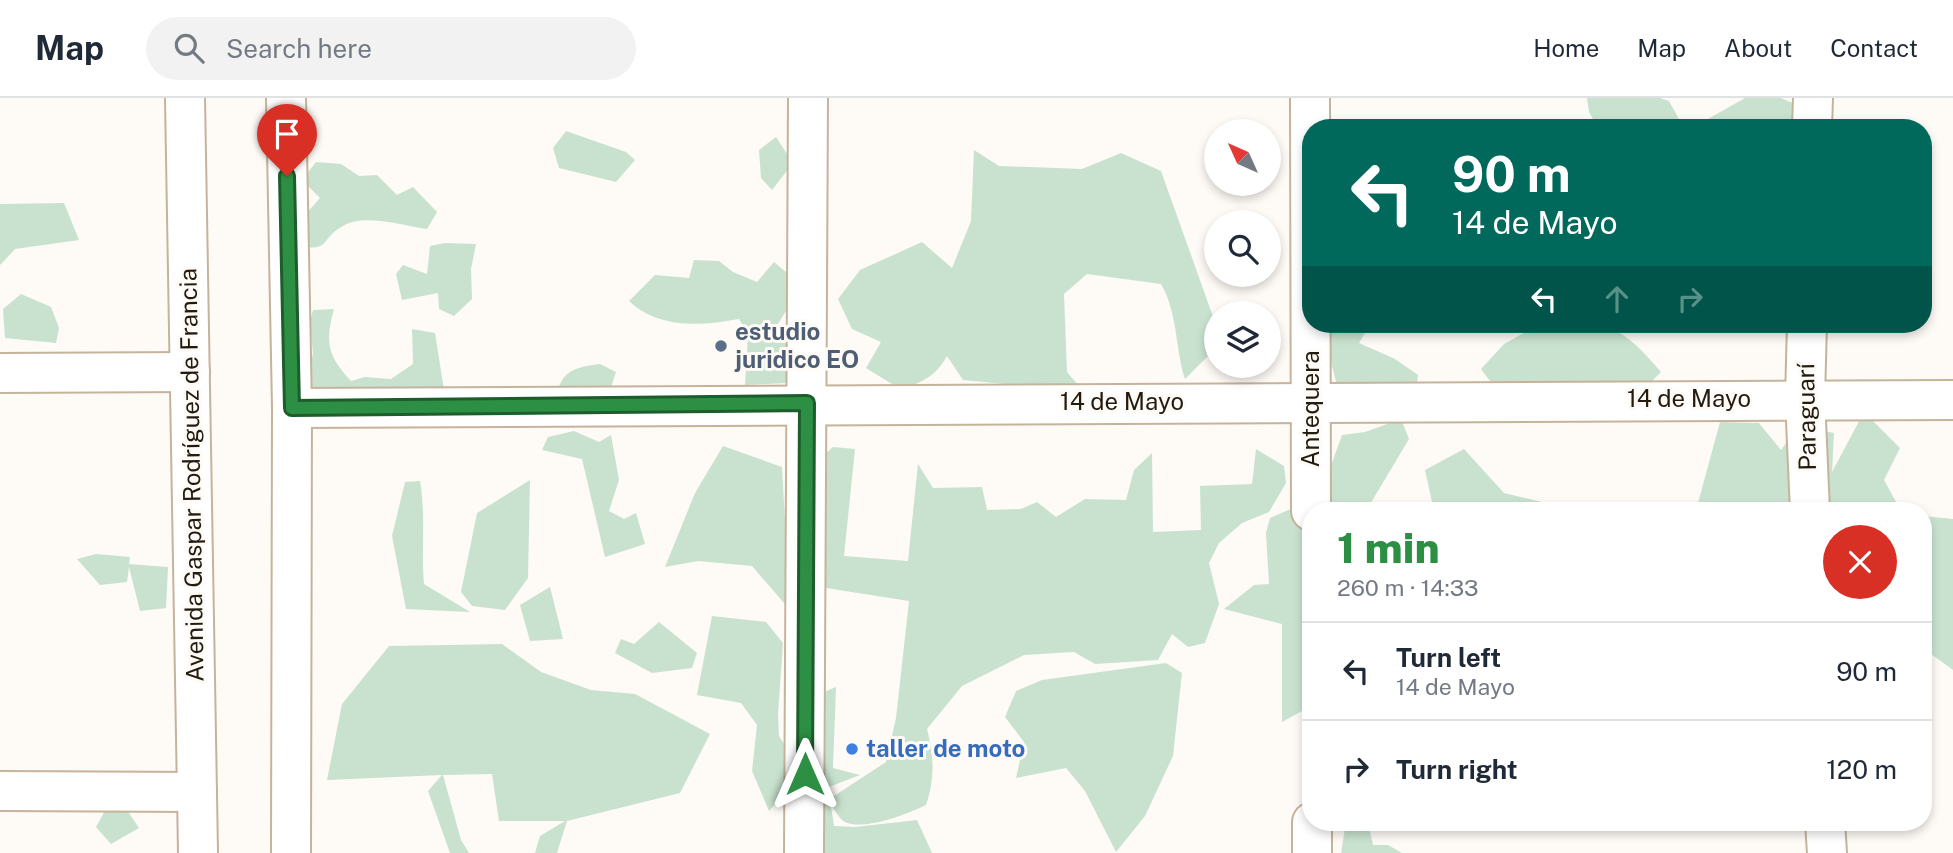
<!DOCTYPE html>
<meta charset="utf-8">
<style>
:root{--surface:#fff;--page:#f2f2f3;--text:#1f2937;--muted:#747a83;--line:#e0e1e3;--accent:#2d8f43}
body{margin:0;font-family:"Public Sans",sans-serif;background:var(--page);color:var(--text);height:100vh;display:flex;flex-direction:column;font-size:26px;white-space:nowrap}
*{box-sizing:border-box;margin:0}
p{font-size:23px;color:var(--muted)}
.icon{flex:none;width:38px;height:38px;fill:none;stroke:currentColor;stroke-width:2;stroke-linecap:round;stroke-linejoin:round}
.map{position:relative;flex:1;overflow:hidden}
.side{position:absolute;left:1302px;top:404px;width:630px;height:329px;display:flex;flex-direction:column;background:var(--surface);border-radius:28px;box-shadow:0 4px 10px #0003}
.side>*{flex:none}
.top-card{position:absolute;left:1302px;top:21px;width:630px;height:214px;border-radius:28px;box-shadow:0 4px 10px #0003;background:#00695c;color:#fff;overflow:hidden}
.needle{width:46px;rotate:315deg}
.controls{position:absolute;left:1204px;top:21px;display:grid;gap:14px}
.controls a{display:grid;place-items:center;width:77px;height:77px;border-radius:50%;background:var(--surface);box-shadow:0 4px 10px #0003;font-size:35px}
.pin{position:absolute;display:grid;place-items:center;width:60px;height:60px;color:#fff;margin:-72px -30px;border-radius:50% 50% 50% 0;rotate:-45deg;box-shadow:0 0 7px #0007}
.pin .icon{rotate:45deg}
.me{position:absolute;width:77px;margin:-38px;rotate:0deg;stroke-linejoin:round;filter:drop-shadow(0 0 5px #0008)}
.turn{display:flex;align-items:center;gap:24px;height:147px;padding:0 35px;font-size:32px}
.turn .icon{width:91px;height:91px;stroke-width:2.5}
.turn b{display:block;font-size:49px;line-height:60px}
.lanes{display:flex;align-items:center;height:66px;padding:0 35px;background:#0003;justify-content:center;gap:35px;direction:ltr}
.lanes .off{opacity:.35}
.round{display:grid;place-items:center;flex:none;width:74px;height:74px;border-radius:37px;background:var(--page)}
.headline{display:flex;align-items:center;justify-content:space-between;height:119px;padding:0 35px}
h1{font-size:42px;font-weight:800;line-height:52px;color:var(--accent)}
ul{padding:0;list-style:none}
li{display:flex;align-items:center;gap:21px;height:98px;padding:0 35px;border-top:2px solid var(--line)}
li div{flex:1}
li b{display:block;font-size:26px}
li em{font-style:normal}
header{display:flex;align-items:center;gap:42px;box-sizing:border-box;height:98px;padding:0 35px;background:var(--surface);border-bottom:2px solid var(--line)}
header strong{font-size:33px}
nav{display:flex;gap:38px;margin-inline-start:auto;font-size:24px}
.search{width:490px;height:63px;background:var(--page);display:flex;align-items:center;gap:18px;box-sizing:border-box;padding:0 24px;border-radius:38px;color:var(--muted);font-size:26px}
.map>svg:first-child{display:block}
.green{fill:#c9e2cf}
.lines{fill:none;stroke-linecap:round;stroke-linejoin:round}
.minor-casing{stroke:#c6b39b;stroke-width:42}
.minor{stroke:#fff;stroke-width:38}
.route-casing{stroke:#1d5d2c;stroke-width:18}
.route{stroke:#2d8f43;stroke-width:12}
.service-dot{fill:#5c6f8a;stroke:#fefaf5;stroke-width:2.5}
.shop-dot{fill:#3f7fe0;stroke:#fefaf5;stroke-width:2.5}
.labels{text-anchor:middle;stroke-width:6;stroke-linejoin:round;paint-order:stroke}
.service-label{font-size:24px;font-weight:bold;fill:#4e5e75;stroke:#fefaf5;text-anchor:start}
.street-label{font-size:24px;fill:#221b12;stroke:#fefaf5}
.shop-label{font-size:24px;font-weight:bold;fill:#366cbe;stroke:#fefaf5;text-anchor:start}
</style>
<header>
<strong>Map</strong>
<div class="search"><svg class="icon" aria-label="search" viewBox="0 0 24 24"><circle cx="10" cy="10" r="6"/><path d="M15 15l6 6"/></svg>Search here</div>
<nav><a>Home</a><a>Map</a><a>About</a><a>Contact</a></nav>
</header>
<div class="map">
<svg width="1953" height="755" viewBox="0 0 1953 755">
<rect width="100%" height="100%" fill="#fefaf5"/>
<!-- green -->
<g class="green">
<polygon points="1587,0 1660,0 1669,3 1684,30 1598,30 1589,14"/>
<polygon points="1745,0 1781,0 1813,14 1808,30 1692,30"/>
<polygon points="566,33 626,54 635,62 616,84 559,70 553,50"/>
<polygon points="776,39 793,65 772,92 761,80 759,52"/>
<path d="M974 52 999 68 1082 71 1121 55 1161 73 1216 227V250L1185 281C1175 250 1178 215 1161 186L1087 176 1064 196 1067 274 1083 293 997 315 1005 286 963 282 947 258C936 278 922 285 900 291L866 270 881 244 852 231 838 201 860 172 922 144 952 170 971 123Z"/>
<path d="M316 64 341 66 359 78 377 77 397 97 413 89 437 114 427 131C403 128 365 115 343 128 319 141 332 154 297 148L296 127 320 100 302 82Z"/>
<polygon points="64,105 79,142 15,151 0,167 0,106"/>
<polygon points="445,145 476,146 471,171 472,201 454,218 439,211 438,195 402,202 396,176 403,167 427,176 430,148"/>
<path d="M694 162 719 163 733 174 757 184 774 164 793 180 789 208 773 234 796 248 787 285 745 287 748 237 739 221C702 228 658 231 629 203L655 177 689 180Z"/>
<polygon points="21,196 51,209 59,230 56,245 5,240 3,211"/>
<path d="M334 211C325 244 327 257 351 283L365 279 391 281 413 266 412 231 435 235 444 292 326 303 311 290 307 271 313 256 310 223 313 212Z"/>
<polygon points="1321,226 1370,226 1359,245 1395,261 1418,277 1415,302 1338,291"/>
<path d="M1540 226C1606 226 1616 221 1661 274L1652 283 1629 295 1496 291 1481 271 1504 246Z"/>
<path d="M600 266 616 274 610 292 557 297C561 272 577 269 600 266Z"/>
<polygon points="1864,314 1900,350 1884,382 1901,413 1434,413 1425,372 1464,351 1504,395 1567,410 1698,405 1720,324 1759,325 1781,352 1798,328 1834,335 1832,374"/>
<polygon points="1401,321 1409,341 1366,413 1325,413 1325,384 1342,337 1365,334"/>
<polygon points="574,333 599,344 611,337 619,382 609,413 624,421 636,415 645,446 605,459 582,361 542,352 548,339"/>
<polygon points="723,348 782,369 790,512 752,468 698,463 665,469 695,395"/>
<path d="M833 349 855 351 844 458 908 463 918 366 933 390 982 389 987 412 1021 411 1037 404 1056 419 1085 401 1126 402 1134 372 1152 355 1153 434 1201 432 1200 388 1252 386 1256 351 1284 368 1286 385 1269 414 1242 425 1219 445 1209 465 1219 506 1205 545 1188 549 1172 536 1158 562 1095 566 1074 554 1024 557 962 588 927 631C934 659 935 680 926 707 907 716 865 733 845 724 839 721 836 713 831 708L834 728 855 729 917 722 932 755H822L814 598 836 589 833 670 860 677 829 689 831 700 886 664 896 620 909 503 826 490 821 452 824 357Z"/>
<polygon points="530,382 528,480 505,512 472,508 461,494 477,415"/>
<path d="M420 383C426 417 421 451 424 486L470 514 406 511 392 438 405 384Z"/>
<polygon points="1307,404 1311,473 1311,608 1282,624 1282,526 1224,511 1254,487 1269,486 1266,435 1270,420"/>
<polygon points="1923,418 1953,421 1953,572 1923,550"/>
<polygon points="96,456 130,459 129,466 168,469 166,510 140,513 129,469 127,484 100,487 77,461"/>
<polygon points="550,489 563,541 530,543 520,507"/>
<polygon points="712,518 766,524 783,545 778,616 779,638 789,654 786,694 769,713 752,673 757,627 741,605 697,597"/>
<polygon points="659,524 697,555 692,570 652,575 615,555 621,541 634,546"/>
<polygon points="502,546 541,574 591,592 635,596 710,636 680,695 567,723 557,755 535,755 540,738 565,723 499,723 492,676 443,677 461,742 469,755 450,755 428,693 442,677 327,682 342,606 389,548"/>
<polygon points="1166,565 1182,575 1173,658 1145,718 1116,754 1085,693 1066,670 1016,680 1024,644 1005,619 1016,593 1042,582"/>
<polygon points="115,694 139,730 111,746 96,729"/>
<polygon points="1346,724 1368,725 1373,747 1388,747 1402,755 1341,755"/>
</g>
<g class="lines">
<defs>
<g id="minor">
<polyline points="185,0 198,755"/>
<polyline points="286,0 292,310 291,755"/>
<polyline points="1310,0 1311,413"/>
<polyline points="1812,30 1813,0"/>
<polyline points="1807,226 1805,300 1810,413"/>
<polyline points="0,275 190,274"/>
<polyline points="292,310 1953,302"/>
<polyline points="0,693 197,694"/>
<polyline points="1312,724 1312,755"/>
<polyline points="1825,724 1827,755"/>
<polyline points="804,755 808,0"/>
</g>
</defs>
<!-- minor casing -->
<use href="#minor" class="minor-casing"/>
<!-- minor -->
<use href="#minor" class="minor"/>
</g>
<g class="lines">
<defs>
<polyline id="route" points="287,78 292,310 807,305 805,676"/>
</defs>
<!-- route casing -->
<use href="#route" class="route-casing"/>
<!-- route -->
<use href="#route" class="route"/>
</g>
<!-- markers -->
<circle class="service-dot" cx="721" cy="248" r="7"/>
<circle class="shop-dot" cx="852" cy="651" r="7"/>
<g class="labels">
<!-- service labels -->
<g class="service-label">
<text x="735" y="242">estudio<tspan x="735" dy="28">juridico EO</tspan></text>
</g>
<!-- street labels -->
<g class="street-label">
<text x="1689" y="309">14 de Mayo</text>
<text x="1122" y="312">14 de Mayo</text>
<text transform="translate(1311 311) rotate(-90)" y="8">Antequera</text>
<text transform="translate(1807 319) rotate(-91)" y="8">Paraguarí</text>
<text transform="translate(192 377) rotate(-91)" y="8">Avenida Gaspar Rodríguez de Francia</text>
</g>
<!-- shop labels -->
<g class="shop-label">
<text x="866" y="659">taller de moto</text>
</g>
</g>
</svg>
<div class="controls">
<a><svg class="needle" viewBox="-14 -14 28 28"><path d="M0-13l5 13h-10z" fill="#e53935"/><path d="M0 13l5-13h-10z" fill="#747a83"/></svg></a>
<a><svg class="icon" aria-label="search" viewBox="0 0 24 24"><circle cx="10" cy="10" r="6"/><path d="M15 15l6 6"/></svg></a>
<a><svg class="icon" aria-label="layers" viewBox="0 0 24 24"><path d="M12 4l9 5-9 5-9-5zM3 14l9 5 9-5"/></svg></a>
</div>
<div class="pin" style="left:287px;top:78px;background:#d93025"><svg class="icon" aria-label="arrive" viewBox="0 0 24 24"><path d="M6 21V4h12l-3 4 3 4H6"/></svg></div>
<svg class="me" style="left:805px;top:676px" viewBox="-20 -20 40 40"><path d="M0-17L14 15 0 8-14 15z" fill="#2d8f43" stroke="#fff" stroke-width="4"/></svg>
<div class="top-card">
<div class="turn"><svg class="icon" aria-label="left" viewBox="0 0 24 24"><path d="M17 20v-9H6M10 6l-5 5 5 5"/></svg><div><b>90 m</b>14 de Mayo</div></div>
<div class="lanes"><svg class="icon" aria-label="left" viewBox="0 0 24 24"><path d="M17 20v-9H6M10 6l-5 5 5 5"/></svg><svg class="icon off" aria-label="ahead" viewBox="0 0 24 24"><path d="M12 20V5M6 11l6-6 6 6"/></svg><svg class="icon off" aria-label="right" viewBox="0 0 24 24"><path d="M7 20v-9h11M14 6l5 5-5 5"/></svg></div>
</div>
<section class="side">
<div class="headline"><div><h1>1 min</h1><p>260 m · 14:33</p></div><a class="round" style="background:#d93025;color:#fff"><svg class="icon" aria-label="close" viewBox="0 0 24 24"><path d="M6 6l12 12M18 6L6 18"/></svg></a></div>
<ul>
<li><svg class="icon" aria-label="left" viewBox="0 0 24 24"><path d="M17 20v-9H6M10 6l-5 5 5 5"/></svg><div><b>Turn left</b><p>14 de Mayo</p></div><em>90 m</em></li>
<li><svg class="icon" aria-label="right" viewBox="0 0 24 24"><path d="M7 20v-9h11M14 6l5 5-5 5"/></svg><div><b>Turn right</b></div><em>120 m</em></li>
</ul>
</section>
</div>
